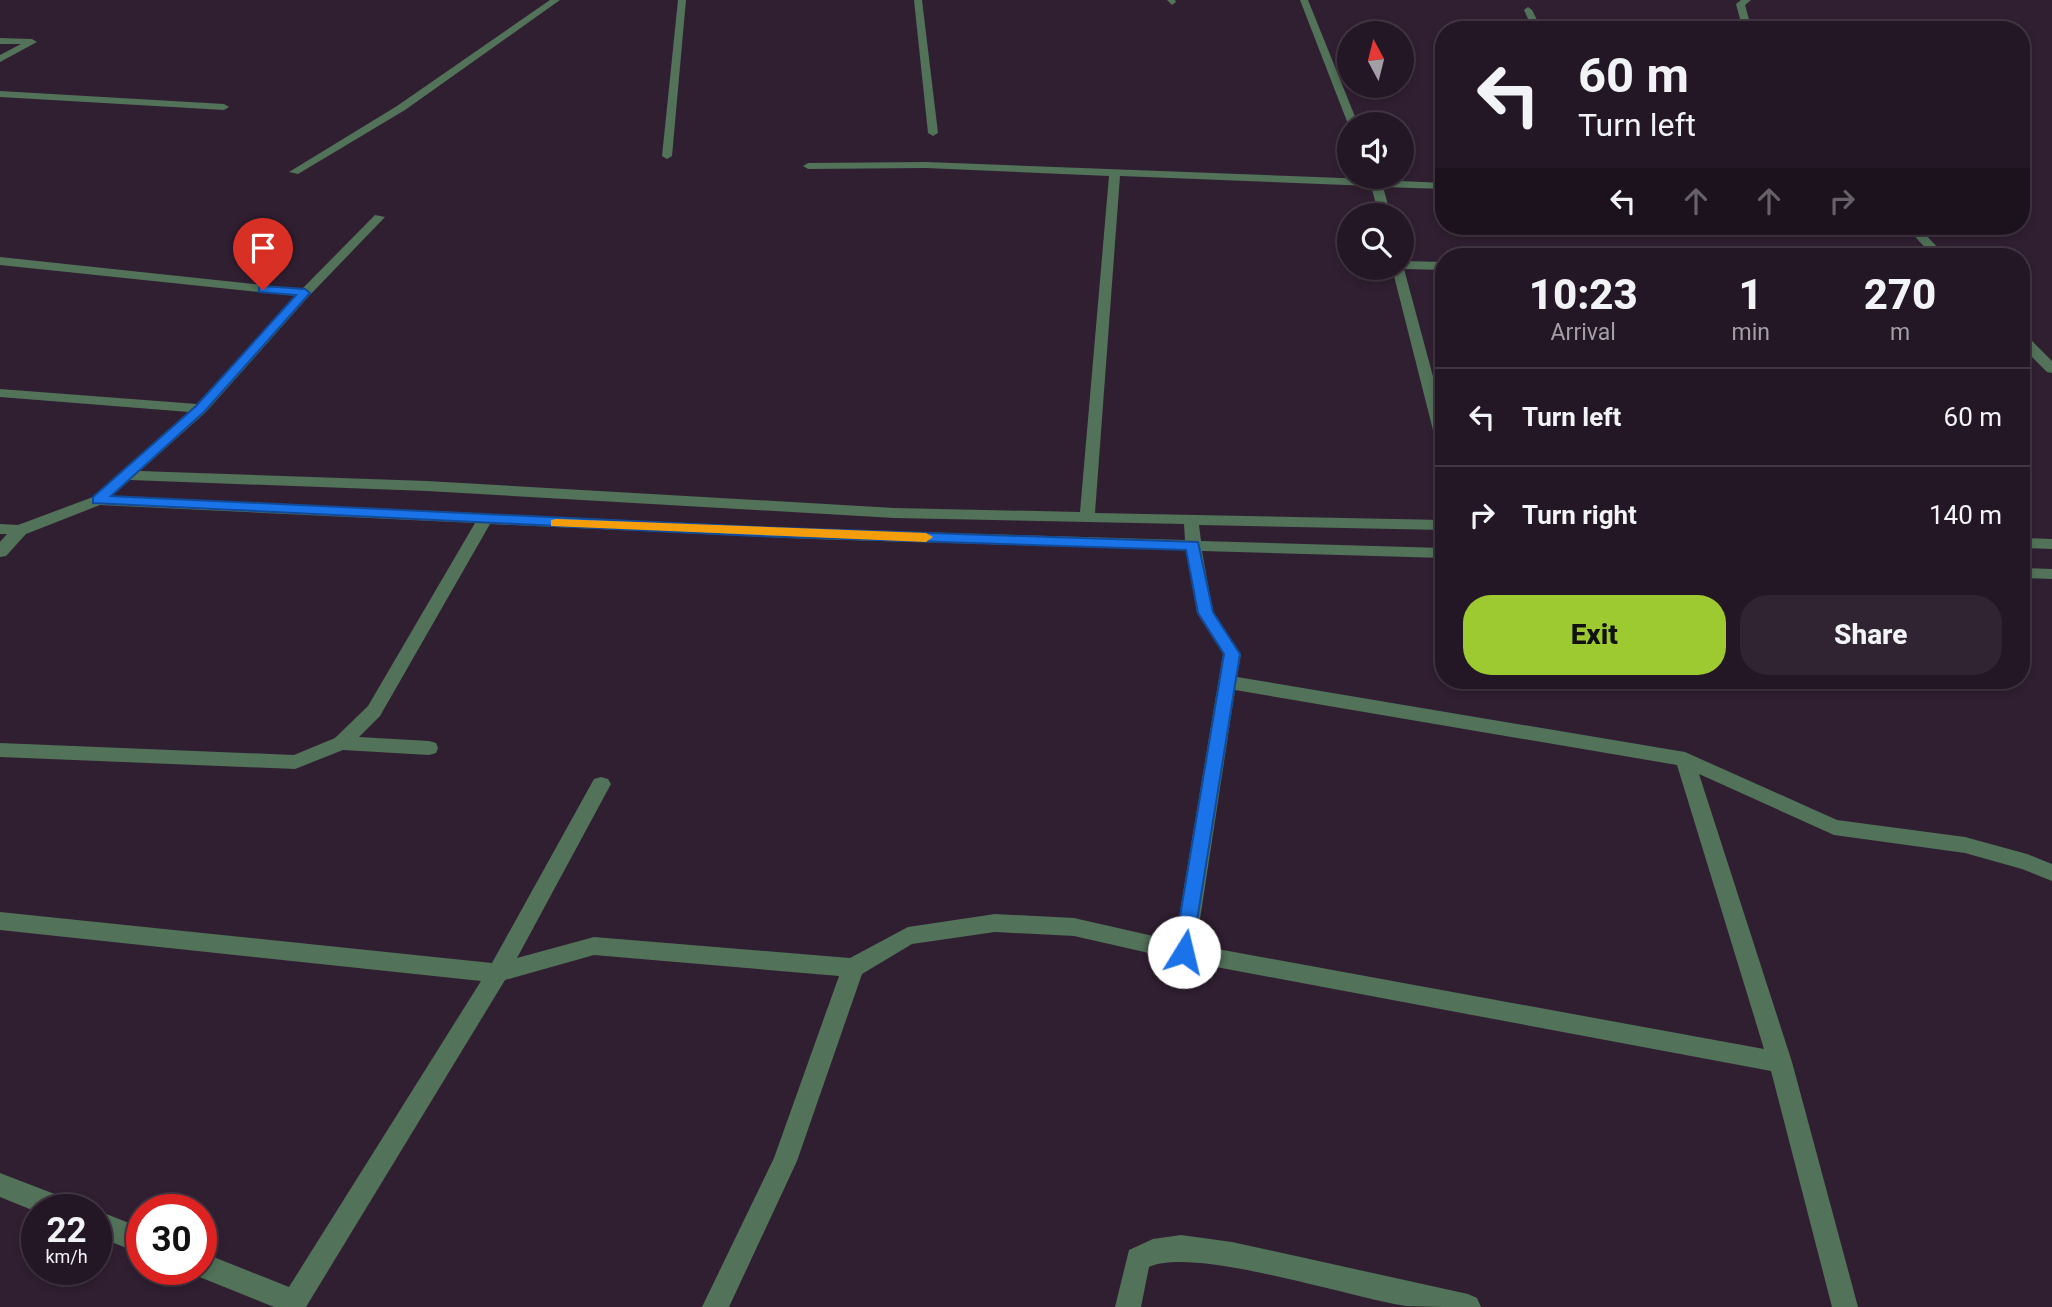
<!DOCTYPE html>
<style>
:root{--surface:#241725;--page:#302432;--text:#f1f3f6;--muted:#a39fa7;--line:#413642;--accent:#9dca30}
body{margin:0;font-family:Roboto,sans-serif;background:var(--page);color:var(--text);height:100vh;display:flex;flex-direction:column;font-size:26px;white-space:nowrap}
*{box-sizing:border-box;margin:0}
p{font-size:23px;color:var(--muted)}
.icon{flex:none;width:38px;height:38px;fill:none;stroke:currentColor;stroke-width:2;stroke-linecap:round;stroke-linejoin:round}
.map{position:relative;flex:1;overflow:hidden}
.drawer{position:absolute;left:1435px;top:248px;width:595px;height:441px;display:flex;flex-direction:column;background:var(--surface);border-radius:28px;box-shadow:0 4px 10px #0003,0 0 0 2px var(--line)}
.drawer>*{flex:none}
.guide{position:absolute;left:1435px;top:21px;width:595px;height:214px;border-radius:28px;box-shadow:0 4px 10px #0003,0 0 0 2px var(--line);background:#241725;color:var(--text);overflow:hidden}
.needle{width:46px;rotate:353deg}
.fabs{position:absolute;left:1337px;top:21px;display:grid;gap:14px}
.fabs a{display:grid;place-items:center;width:77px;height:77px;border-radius:50%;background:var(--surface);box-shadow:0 4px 10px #0003,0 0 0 2px var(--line);font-size:35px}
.speed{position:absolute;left:21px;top:1194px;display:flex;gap:14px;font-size:35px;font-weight:700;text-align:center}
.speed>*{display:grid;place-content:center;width:91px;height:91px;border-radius:50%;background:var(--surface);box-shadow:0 4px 10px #0003,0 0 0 2px var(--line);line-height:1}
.speed small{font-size:18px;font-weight:400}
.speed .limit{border:10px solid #d22;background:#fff;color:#111}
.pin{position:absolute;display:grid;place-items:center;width:60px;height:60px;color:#fff;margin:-72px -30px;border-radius:50% 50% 50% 0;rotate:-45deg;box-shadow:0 0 7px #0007}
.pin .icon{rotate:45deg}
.me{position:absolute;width:77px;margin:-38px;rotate:9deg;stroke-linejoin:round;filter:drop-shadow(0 0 5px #0008)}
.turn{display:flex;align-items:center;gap:24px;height:147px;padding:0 28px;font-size:32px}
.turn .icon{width:91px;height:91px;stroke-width:2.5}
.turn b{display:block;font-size:49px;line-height:60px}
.lanes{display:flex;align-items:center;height:66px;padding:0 28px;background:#0003;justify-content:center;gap:35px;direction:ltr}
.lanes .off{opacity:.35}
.eta{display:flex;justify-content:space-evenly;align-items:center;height:119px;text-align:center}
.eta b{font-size:42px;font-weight:800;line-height:49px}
.cta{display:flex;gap:14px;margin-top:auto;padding:14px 28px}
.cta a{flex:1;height:80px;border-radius:28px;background:var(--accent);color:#111;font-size:28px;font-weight:800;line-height:80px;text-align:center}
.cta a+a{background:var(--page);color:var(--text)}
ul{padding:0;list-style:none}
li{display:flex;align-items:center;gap:21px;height:98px;padding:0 28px;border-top:2px solid var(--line)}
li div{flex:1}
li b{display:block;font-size:26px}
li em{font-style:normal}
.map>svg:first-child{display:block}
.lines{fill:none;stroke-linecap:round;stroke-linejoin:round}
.minor{fill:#527259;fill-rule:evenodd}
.route{fill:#1a73e8;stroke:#114b97;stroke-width:2}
.slow{fill:#f59e0b}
</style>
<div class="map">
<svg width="2052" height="1307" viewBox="0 0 2052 1307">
<rect width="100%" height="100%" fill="#301f31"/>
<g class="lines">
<!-- minor -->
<g class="minor">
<polygon points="550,0 560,0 405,110 298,174 289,172 397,106"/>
<polygon points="678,0 686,0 672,156 667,159 662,156"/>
<polygon points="914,0 922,0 938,133 933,136 928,133"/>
<polygon points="1167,0 1175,0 1176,2 1172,5"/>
<polygon points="1300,0 1308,0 1358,124 1348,124"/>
<polygon points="1741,0 1751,0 1745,5 1752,30 1743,30 1736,4"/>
<polygon points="1528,7 1532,10 1542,30 1533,30 1524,10"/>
<polygon points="0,38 32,39 37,42 0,62 0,55 21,44 0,44"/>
<polygon points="0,91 224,104 229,107 224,110 0,97"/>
<path d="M926 162 1369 179V177H1379L1380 180 1444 183V189L1383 187 1391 215H1379L1371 186 1120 176 1095 513 1444 520V530L1199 525 1201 541 1444 548V558L1202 551 1213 613 1241 654 1237 677 1685 752 1837 820 1965 837 2027 854 2052 864V881L2022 869 1965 853 1834 835 1699 774 1792 1062 1858 1307H1832L1771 1071 1184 961 1074 936 995 932 912 944 862 974 797 1161 729 1307H702L774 1158 839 976 594 955 505 980 306 1307H274L192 1274 190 1269H201V1252L289 1287 481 981 0 930V912L492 963 594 779 601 777 608 779 611 784 517 958 594 937 850 958 908 927 995 914 1074 918 1175 941 1223 654 1197 613 1186 550 811 539 490 524 380 716 359 737 429 741 436 743 438 748 436 753 429 755 343 750 295 769 0 757V743L294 755 335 738 368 706 475 523 100 505 26 534 6 556 0 557V542L7 534H0V524L18 525 93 497 189 412 0 397V389L197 404 296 296 0 265V257L302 289 375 215 385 217 309 296 206 412 140 471 427 481 894 508 1080 512 1109 176 926 168 808 169 803 166 808 163ZM130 480 427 491 894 518 1184 524 1185 540 811 529 112 496ZM1235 690 1677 765 1764 1049 1196 945Z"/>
<polygon points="1905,226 1917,226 1947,257 1934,257"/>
<polygon points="1402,261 1444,262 1444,270 1404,269 1444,417 1444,450 1437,446 1392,268 1402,268"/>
<polygon points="2021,334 2026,335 2052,361 2052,373 2047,372 2021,346"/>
<polygon points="2021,538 2052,539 2052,549 2021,548"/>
<polygon points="2021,568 2052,569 2052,579 2021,578"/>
<polygon points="0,1173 70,1200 73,1209 37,1209 37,1212 0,1197"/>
<polygon points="96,1210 142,1228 142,1254 96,1236"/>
<path d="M1181 1235 1232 1242 1468 1294 1477 1298 1481 1307C1457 1307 1430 1307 1406 1306 1351 1298 1194 1246 1149 1267L1141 1307H1115L1129 1250 1153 1239Z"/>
</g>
</g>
<!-- route -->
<polygon class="route" points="263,286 305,289 310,293 205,411 111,496 757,527 1198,542 1213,612 1240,654 1191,958 1184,960 1177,958 1174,952 1224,654 1198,613 1186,550 757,536 93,503 93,497 196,406 296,295 259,292 259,287"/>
<!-- slow -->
<polygon class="slow" points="556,519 926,533 933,537 926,542 551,526 551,520"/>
</svg>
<div class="fabs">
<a><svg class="needle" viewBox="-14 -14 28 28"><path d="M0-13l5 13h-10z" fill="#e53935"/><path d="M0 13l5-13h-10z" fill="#a39fa7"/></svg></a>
<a><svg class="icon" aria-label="sound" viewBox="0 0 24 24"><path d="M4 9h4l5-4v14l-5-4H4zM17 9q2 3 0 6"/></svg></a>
<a><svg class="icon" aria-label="search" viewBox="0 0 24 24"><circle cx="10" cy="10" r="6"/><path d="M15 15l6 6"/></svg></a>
</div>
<div class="speed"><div>22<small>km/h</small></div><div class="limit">30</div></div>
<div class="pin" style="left:263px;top:290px;background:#d93025"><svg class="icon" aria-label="arrive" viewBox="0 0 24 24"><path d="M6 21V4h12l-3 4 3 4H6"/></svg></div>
<svg class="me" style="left:1184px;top:952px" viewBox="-20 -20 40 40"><circle r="19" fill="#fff"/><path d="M0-13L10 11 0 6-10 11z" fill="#1a73e8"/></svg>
<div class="guide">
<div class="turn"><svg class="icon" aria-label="left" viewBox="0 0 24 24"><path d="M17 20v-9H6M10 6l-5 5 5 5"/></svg><div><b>60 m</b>Turn left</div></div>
<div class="lanes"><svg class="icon" aria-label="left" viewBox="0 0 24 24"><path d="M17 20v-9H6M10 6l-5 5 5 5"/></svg><svg class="icon off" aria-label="ahead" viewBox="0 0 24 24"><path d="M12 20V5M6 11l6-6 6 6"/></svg><svg class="icon off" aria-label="ahead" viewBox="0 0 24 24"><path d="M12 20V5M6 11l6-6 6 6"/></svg><svg class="icon off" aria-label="right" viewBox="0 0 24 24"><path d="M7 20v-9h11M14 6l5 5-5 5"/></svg></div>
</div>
<section class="drawer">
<div class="eta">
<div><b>10:23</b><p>Arrival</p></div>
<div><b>1</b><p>min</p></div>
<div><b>270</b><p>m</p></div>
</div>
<ul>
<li><svg class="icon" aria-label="left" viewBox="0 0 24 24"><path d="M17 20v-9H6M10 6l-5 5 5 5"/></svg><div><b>Turn left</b></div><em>60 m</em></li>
<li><svg class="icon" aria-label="right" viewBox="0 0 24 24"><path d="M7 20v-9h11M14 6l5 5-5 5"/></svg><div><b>Turn right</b></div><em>140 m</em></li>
</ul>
<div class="cta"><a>Exit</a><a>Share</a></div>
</section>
</div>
